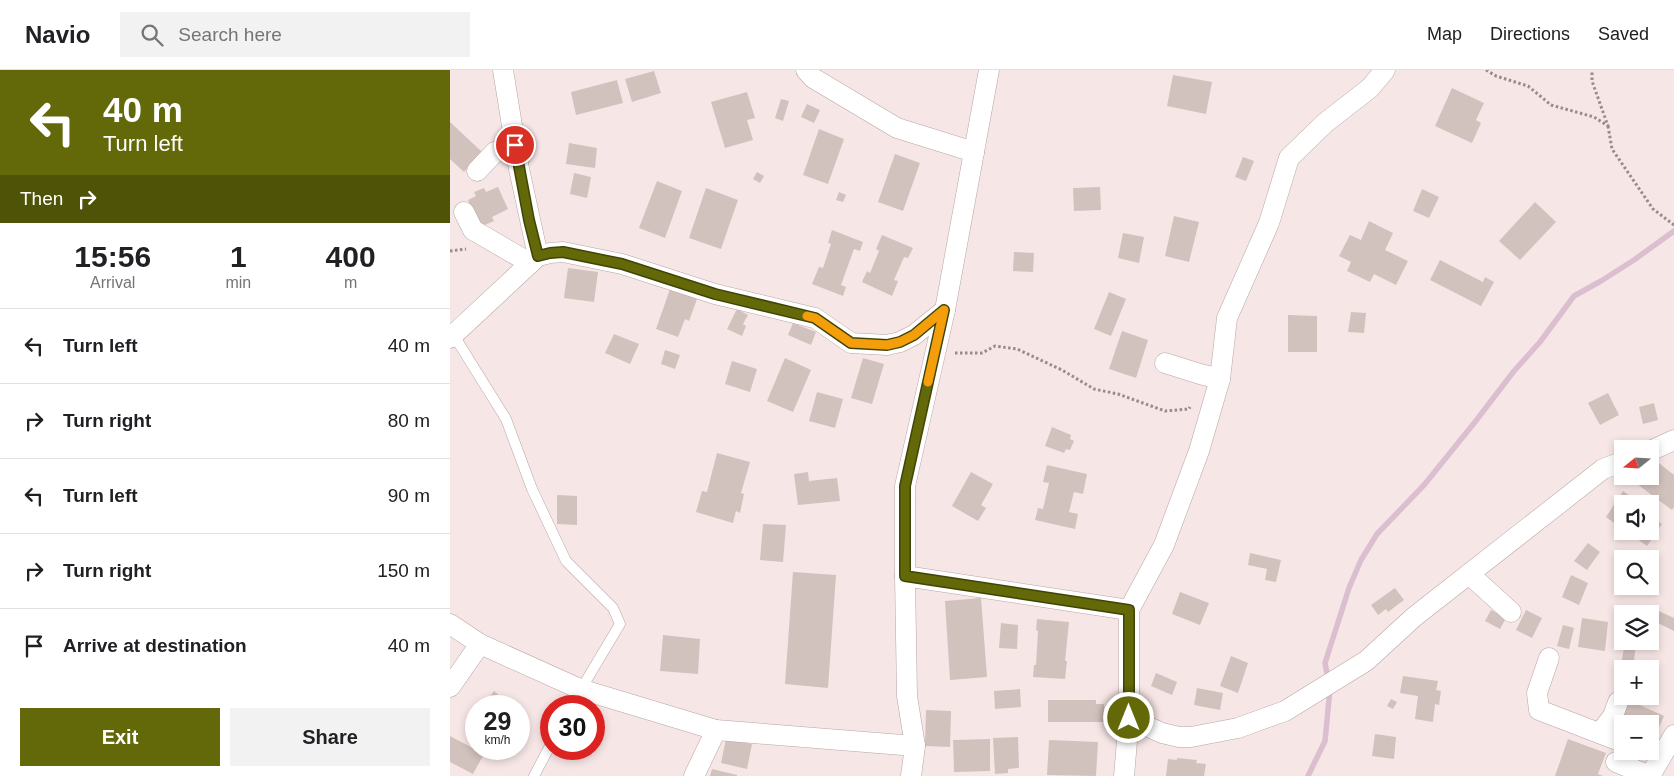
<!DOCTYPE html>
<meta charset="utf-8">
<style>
:root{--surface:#fff;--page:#f2f2f2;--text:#202124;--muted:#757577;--line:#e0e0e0;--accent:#636809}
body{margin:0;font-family:Arial,sans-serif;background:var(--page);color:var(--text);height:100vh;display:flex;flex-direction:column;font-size:19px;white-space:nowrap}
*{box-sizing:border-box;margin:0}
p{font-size:16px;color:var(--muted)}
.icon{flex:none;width:28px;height:28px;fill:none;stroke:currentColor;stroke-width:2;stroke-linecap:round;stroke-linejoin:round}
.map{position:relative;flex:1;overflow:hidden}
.panel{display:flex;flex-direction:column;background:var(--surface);width:450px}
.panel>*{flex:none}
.top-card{background:#636809;color:#fff;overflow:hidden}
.needle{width:32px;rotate:252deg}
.controls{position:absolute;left:1164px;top:370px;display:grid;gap:10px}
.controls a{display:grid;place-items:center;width:45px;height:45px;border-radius:0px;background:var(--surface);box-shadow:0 2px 8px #0003;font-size:25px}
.speed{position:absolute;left:15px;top:625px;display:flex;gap:10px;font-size:25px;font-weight:700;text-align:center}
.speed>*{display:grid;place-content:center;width:65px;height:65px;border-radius:50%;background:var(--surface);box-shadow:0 2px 8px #0003;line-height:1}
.speed small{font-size:12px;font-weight:400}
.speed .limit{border:8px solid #d22;background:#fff;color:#111}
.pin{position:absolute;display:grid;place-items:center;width:42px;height:42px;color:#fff;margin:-21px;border:2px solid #fff;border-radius:50%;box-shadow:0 1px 5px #0007}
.me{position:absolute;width:55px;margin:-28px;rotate:0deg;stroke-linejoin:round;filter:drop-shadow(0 0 4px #0008)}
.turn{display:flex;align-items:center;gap:18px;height:105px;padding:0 20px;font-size:22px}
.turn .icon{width:65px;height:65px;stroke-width:2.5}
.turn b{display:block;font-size:35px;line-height:42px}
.then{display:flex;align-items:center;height:48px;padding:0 20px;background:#0003;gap:10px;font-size:19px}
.eta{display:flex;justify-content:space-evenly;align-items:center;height:85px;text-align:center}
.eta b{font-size:30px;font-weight:600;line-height:35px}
.cta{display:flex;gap:10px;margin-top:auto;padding:10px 20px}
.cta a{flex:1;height:58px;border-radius:0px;background:var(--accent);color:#fff;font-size:20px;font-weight:600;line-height:58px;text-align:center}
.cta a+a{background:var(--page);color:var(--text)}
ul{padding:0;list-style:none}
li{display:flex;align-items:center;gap:15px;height:75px;padding:0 20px;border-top:1px solid var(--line)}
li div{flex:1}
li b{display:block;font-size:19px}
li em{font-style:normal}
header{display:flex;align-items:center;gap:30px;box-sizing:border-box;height:70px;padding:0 25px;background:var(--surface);border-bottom:1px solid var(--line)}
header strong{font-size:24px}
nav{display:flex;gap:28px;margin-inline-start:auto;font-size:18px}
.search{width:350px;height:45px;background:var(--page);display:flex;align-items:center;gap:12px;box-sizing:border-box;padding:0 18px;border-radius:0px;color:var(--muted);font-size:19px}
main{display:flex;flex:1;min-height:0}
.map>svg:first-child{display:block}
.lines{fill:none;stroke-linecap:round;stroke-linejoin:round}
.stream{stroke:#dbbecf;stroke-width:5.5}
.building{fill:#d2c2bd}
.service-casing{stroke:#b6a6a5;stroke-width:11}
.minor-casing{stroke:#b6a6a5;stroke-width:21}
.path{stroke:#978b8b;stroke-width:3;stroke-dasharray:2.5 2.5;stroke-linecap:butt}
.service{stroke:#fff;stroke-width:10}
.minor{stroke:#fff;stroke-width:20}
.route-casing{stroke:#404406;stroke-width:12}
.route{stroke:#636809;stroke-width:9}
.slow{stroke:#f59e0b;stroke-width:9}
</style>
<header>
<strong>Navio</strong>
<div class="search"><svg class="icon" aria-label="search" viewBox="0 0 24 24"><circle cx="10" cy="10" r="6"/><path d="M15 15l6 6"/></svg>Search here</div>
<nav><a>Map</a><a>Directions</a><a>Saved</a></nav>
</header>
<main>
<section class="panel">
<div class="top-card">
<div class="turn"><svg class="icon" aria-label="left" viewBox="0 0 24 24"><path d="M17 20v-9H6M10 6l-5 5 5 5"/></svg><div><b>40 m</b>Turn left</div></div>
<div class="then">Then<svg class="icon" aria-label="right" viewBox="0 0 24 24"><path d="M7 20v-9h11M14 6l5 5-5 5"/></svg></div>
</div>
<div class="eta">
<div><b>15:56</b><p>Arrival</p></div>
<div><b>1</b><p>min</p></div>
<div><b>400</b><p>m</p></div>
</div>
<ul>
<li><svg class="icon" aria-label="left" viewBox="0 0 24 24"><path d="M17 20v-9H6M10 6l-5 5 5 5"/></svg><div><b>Turn left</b></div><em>40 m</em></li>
<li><svg class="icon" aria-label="right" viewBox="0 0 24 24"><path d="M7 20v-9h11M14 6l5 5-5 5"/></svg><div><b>Turn right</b></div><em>80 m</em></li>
<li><svg class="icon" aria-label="left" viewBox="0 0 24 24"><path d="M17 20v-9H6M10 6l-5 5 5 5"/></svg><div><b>Turn left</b></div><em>90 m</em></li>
<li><svg class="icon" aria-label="right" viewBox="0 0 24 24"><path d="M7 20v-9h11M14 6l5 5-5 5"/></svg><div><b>Turn right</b></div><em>150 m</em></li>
<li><svg class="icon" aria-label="arrive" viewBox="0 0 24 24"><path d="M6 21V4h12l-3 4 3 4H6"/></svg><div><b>Arrive at destination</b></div><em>40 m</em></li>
</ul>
<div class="cta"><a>Exit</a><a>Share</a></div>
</section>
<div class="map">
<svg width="1224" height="706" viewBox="0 0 1224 706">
<rect width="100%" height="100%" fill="#f7e6e6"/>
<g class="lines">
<!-- stream -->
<g class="stream">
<polyline points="878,609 875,593 899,518 911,490 927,464 974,415 1025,352 1064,301 1090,272 1124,226 1151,211 1184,190 1224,161"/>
<polyline points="858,706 875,671 880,619"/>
</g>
</g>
<!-- building -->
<g class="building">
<polygon points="204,1 211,23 182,32 175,9"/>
<polygon points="723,5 762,12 756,44 717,36"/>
<polygon points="167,10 173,33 126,45 121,22"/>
<polygon points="1002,18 1034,33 1026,50 1031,53 1022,73 985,56"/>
<polygon points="297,22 305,48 297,50 303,70 275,78 261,32"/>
<polygon points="331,29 339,31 333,51 325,48"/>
<polygon points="357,34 370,40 364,53 351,47"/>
<polygon points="0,52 32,82 14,102 0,89"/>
<polygon points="369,59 394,69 378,114 353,105"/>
<polygon points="119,73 147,78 145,98 116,94"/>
<polygon points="445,84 470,93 453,141 428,132"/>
<polygon points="793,87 804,91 796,111 785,107"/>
<polygon points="307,102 314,106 310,113 303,109"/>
<polygon points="124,103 141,107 137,128 120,124"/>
<polygon points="207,111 232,121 215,168 189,158"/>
<polygon points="48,117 58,139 42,147 44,151 30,157 18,130 26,126 24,122 34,118 36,122"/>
<polygon points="650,117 651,140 624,141 623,118"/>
<polygon points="256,118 288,130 271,179 239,168"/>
<polygon points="972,119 989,127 979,148 963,141"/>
<polygon points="389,122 396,125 393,132 386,130"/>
<polygon points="1085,132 1106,152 1070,190 1049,171"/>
<polygon points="724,146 749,152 739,192 715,186"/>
<polygon points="919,151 943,163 935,180 958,191 946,215 924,204 920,212 897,201 901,192 889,186 900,165 911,170"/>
<polygon points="382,160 413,172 410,181 404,179 391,215 396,217 393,226 362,214 369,197 373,198 381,174 378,173"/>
<polygon points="673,163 694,167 689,193 668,188"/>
<polygon points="432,165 463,178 458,188 454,187 444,210 448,211 442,226 412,212 417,201 420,203 429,181 426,179"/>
<polygon points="564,182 584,183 583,202 563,201"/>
<polygon points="990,190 1033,212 1035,207 1044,212 1031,236 980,210"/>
<polygon points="118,198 148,202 144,232 114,228"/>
<polygon points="220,219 247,229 239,251 235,249 228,267 206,259"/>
<polygon points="659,222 676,229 661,266 644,259"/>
<polygon points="287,239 298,245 293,254 296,256 292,266 277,259"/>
<polygon points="901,242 916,243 914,263 898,262"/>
<polygon points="838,245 867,246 867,282 838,282"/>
<polygon points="343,253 366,262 361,275 338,265"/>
<polygon points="672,261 698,270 686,308 659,299"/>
<polygon points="164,264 189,274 180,294 155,283"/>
<polygon points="215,280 230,285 225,299 211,294"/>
<polygon points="335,288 361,300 343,342 317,331"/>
<polygon points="413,288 434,294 422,334 401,328"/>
<polygon points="282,291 307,299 300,322 275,314"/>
<polygon points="367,322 393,329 385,358 359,351"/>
<polygon points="1158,323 1169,345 1150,355 1138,333"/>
<polygon points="1204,333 1208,350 1193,354 1189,337"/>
<polygon points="602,357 621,365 620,369 624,371 620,380 616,379 614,383 595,376"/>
<polygon points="267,383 300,392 291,423 294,424 290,443 286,441 283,453 246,442 252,421 257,422"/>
<polygon points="1205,390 1224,405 1224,437 1222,440 1187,414 1193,406 1200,406 1200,397"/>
<polygon points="597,395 637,404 633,424 624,422 619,442 628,444 625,459 585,450 588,438 593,439 599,413 593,412"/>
<polygon points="358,402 359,411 387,408 390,431 348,435 344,404"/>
<polygon points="521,402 543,414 531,435 536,438 528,451 502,436"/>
<polygon points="1173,406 1185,406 1179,413"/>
<polygon points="1173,421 1186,430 1183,434 1172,434 1172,459 1156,447"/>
<polygon points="107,425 127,426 127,455 107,454"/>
<polygon points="1200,440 1206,445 1204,448 1212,454 1197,476 1176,461 1200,461"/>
<polygon points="313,454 336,455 333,492 310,490"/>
<polygon points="1138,473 1150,482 1137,500 1124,491"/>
<polygon points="800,483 831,490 826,512 815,510 817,499 798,495"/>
<polygon points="343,502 386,505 378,618 335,614"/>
<polygon points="1121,505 1138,513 1129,535 1112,527"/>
<polygon points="945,518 954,530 938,542 936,539 928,545 921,535"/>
<polygon points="730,522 759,533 750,555 722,544"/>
<polygon points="531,528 537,607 500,610 495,531"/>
<polygon points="1200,537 1224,548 1224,561 1200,549 1200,544 1197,544"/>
<polygon points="1041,540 1056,548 1050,559 1035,551"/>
<polygon points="1076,540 1092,548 1082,568 1066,560"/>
<polygon points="1132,548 1158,552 1155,581 1128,577"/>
<polygon points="587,549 619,552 615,591 617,591 615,609 583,607 584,595 586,595 588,561 586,560"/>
<polygon points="551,553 568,555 567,579 549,578"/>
<polygon points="1113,555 1124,558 1119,579 1107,576"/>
<polygon points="213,565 250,569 248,604 210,601"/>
<polygon points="1171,565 1172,565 1172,571 1186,571 1184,591 1172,590 1174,577 1169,576"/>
<polygon points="781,586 798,593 788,623 770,616"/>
<polygon points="706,603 727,612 722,625 701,616"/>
<polygon points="953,606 988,611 986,620 991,621 989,635 985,634 983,652 965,649 968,626 950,623"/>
<polygon points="747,618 773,623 770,640 744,635"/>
<polygon points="570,619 571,637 545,639 544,621"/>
<polygon points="44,621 63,636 32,636"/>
<polygon points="941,629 947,632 943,639 937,636"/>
<polygon points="598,630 646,630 646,634 654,634 654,652 598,652"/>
<polygon points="1179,630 1214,646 1208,659 1200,656 1200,654 1169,653"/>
<polygon points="476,640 501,641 500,677 475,676"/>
<polygon points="925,664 946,667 944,689 922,686"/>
<polygon points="0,666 34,684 23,704 0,692"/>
<polygon points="568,667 569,698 558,699 558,703 545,704 543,668"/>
<polygon points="276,669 302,674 297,699 271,693"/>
<polygon points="540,669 540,701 504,702 503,670"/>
<polygon points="1118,669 1156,683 1148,704 1153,706 1105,706"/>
<polygon points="599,670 648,672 646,706 597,705"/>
<polygon points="727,688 747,690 746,693 756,694 754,706 716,706 718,689 727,690"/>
<polygon points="262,699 287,705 287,706 260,706"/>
</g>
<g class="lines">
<defs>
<g id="service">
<polyline points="3,264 56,349 82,419 116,491 163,538 170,554 121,636"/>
<polyline points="84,706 101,674"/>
</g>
<g id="minor">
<polyline points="53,0 69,99 88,186"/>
<polyline points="356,0 363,8 447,58 524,82"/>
<polyline points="27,101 45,82 65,75"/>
<polyline points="14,142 23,160 80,193"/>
<polyline points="0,268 88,186 100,183 113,182 172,194 265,224 365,248 401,273 437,275 450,272 464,265 495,240"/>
<polyline points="715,293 750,304 770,309"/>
<polyline points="1200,381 1224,370"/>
<polyline points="1019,504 1061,542"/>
<polyline points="455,506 679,540"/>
<polyline points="0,554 30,574 130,619 266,660 465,676"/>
<polyline points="1099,588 1087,623 1089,640 1172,672"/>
<polyline points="0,617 30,574"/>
<polyline points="679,648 712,663 729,667 741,667 788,658 835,641 916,591 964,547 1153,399 1172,392"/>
<polyline points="1150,663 1163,646 1168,632"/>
<polyline points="1166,692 1200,706"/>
<polyline points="244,706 266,660"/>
<polyline points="461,706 465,676 457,626 455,506 455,416 495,240 539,0"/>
<polyline points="674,706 679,648 679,540 714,475 749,381 770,309 777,248 819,153 839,88 875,53 920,18 935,0"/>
<polyline points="1200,706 1224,665"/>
</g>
</defs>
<!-- service casing -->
<use href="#service" class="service-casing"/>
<!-- minor casing -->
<use href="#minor" class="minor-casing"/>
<!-- path -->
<g class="path">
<polyline points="1036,0 1046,6 1078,16 1101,35 1144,47 1158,56 1142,11 1142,0"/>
<polyline points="1158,56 1162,79 1203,139 1224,155"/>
<polyline points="0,181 16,179"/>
<polyline points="505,283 532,283 545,276 567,279 612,300 644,319 668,324 715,341 739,339 740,337"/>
</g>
<!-- service -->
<use href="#service" class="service"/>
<!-- minor -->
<use href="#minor" class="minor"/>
</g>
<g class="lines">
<defs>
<polyline id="route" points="65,75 79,150 88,186 100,183 113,182 172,194 265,224 365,248 401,273 437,275 450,272 464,265 494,240 455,416 455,506 679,540 679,648"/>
</defs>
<!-- route casing -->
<use href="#route" class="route-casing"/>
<!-- route -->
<use href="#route" class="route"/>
<!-- slow -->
<polyline class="slow" points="357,246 365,248 401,273 437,275 450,272 464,265 494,240 478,312"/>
</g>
</svg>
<div class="controls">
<a><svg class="needle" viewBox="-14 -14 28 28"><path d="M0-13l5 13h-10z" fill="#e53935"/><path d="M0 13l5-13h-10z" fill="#757577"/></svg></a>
<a><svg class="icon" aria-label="sound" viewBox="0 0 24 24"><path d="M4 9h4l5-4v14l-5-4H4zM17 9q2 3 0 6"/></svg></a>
<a><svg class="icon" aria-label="search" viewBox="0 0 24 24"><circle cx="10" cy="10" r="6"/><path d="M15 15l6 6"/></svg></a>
<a><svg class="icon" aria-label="layers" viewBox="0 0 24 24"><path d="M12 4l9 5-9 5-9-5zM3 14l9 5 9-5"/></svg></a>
<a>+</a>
<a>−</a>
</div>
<div class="speed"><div>29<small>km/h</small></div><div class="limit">30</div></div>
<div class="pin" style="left:65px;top:75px;background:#d93025"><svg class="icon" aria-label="arrive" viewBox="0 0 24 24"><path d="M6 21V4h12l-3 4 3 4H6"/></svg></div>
<svg class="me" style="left:679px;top:648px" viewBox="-20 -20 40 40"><circle r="17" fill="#636809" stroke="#fff" stroke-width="3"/><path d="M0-11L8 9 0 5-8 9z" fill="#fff"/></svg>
</div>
</main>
